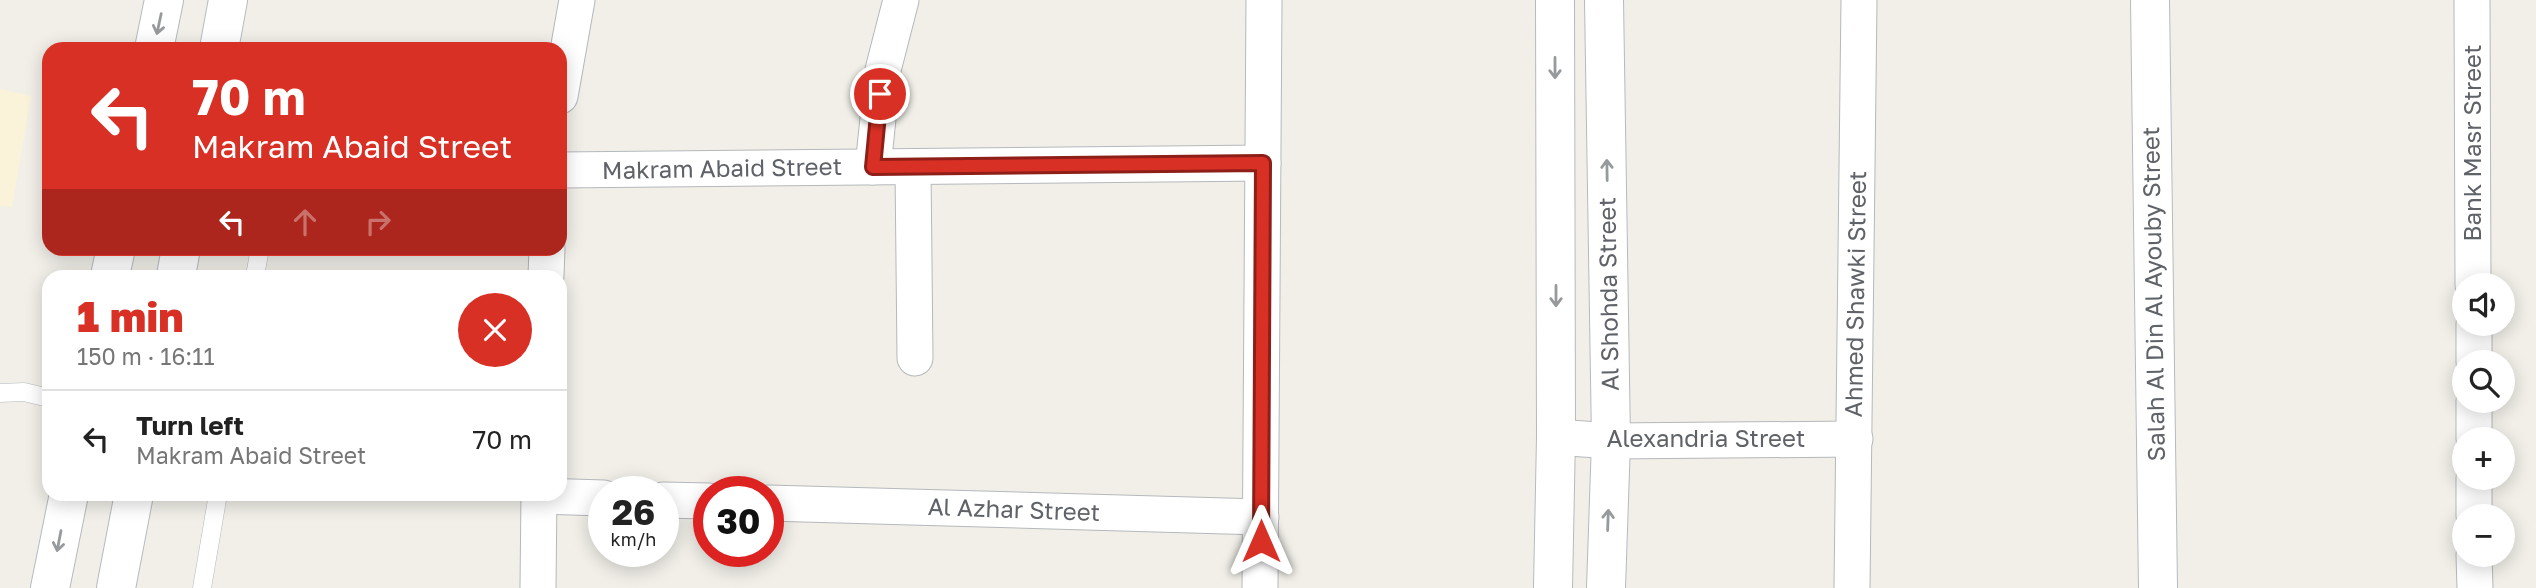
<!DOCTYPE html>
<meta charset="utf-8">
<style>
:root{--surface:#fff;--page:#f6f6f6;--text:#222;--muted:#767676;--line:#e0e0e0;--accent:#d93025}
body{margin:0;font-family:"Golos Text",sans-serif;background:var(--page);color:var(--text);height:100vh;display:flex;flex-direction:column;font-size:26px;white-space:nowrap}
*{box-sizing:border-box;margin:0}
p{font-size:23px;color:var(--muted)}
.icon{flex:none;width:38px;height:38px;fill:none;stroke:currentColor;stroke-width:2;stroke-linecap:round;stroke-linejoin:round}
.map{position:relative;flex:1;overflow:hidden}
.drawer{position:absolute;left:42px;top:270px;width:525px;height:231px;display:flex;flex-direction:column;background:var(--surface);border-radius:21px;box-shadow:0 4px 18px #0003}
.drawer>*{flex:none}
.banner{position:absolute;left:42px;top:42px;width:525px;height:214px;border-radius:21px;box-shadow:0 4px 18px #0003;background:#d93025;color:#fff;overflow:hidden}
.tools{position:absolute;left:2452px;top:273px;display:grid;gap:14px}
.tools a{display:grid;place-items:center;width:63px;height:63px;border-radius:50%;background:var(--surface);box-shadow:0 4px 18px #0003;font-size:35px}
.speed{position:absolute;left:588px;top:476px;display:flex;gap:14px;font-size:35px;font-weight:700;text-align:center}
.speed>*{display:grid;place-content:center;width:91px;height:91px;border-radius:50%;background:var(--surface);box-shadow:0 4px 18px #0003;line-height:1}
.speed small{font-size:18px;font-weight:400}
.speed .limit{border:10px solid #d22;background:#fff;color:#111}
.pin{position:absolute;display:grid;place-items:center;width:60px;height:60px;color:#fff;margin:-30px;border:4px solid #fff;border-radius:50%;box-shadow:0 2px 7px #0007}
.me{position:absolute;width:77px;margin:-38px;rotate:0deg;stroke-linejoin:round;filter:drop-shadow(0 0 5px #0008)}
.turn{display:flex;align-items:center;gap:24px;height:147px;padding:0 35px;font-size:32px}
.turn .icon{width:91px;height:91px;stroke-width:2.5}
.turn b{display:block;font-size:49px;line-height:60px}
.lanes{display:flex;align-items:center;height:66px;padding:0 35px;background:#0003;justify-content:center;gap:35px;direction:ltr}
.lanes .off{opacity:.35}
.round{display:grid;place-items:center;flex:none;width:74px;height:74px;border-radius:37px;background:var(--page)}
.headline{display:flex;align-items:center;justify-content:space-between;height:119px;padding:0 35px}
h1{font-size:42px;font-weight:800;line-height:52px;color:var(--accent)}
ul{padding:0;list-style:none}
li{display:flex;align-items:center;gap:21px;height:98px;padding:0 35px;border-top:2px solid var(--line)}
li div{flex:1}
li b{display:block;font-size:26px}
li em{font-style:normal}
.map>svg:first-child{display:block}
.sand{fill:#fbf3d9}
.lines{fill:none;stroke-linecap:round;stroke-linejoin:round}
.lane-casing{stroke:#b5b8bc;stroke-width:19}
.street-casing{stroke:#b5b8bc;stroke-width:37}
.secondary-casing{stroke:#b6babf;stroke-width:40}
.lane{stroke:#fff;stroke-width:18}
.street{stroke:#fff;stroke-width:35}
.secondary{stroke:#fff;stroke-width:38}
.oneway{stroke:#979a9d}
.route-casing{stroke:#8d1f18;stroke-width:18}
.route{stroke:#d93025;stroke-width:12}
.labels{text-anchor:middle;stroke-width:6;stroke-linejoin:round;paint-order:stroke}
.street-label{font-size:24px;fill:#5f6368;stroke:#fff}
</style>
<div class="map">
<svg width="2536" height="588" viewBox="0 0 2536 588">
<rect width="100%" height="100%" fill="#f1efe8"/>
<!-- sand -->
<polygon class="sand" points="0,89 31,96 12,207 0,206"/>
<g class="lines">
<defs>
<g id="lane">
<polyline points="255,276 260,248"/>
<polyline points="0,393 24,392 49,398"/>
<polyline points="202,588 218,494"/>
</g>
<g id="street">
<polyline points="2472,0 2473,285"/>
<polyline points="560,96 577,0"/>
<polyline points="873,167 883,70 901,0"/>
<polyline points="913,167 915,358"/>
<polyline points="560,170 1263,163"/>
<polyline points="546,276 547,248"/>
<polyline points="2474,324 2474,362"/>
<polyline points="2474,401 2474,439"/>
<polyline points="1556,437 1611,441 1855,439"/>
<polyline points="2474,478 2474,516"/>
<polyline points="539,496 604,498"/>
<polyline points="663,500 709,501"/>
<polyline points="768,503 1261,517"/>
<polyline points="2474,555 2475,588"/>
<polyline points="538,588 539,494"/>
<polyline points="1260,588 1264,0"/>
<polyline points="1852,588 1859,0"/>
</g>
<g id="secondary">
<polyline points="1604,0 1611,441 1606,588"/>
<polyline points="2150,0 2158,588"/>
<polyline points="154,49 164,0"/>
<polyline points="219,49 228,0"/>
<polyline points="110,276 116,248"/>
<polyline points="176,276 181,248"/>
<polyline points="50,588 69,494"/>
<polyline points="116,588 134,494"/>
<polyline points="1553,588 1556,437 1555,0"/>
</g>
</defs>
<!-- lane casing -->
<use href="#lane" class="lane-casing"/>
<!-- street casing -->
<use href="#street" class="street-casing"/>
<!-- secondary casing -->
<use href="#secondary" class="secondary-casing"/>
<!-- lane -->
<use href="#lane" class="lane"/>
<!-- street -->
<use href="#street" class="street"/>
<!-- secondary -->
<use href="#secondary" class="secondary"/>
</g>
<!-- one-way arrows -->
<defs><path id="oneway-shaft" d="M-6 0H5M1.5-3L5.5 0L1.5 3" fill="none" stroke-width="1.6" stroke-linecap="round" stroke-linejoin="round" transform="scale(1.75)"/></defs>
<g class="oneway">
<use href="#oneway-shaft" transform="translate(159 24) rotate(102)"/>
<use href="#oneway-shaft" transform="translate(1555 68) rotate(90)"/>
<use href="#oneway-shaft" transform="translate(1607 170) rotate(-91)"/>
<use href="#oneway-shaft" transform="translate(1556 296) rotate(90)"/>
<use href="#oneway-shaft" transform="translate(1608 520) rotate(-88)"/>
<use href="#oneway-shaft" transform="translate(59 541) rotate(101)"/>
</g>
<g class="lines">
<defs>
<polyline id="route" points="880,94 873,167 1263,163 1261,541"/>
</defs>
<!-- route casing -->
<use href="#route" class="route-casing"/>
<!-- route -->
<use href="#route" class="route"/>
</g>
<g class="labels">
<!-- street labels -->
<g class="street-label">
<text transform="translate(2473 143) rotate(-90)" y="8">Bank Masr Street</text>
<text transform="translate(722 169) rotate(-1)" y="8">Makram Abaid Street</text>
<text transform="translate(1609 294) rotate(-91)" y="8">Al Shohda Street</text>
<text transform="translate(1856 294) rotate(-89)" y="8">Ahmed Shawki Street</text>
<text transform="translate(2154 294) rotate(-91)" y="8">Salah Al Din Al Ayouby Street</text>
<text x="1706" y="447">Alexandria Street</text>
<text transform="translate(1014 510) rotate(2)" y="8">Al Azhar Street</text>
</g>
</g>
</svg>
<div class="tools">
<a><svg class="icon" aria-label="sound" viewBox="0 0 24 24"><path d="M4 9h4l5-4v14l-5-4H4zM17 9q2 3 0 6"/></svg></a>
<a><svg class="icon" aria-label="search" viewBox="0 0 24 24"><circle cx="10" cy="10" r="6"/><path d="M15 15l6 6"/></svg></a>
<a>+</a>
<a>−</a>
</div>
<div class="speed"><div>26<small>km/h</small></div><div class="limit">30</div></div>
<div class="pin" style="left:880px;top:94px;background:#d93025"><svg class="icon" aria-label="arrive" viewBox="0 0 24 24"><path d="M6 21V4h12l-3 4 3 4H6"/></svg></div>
<svg class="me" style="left:1261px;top:541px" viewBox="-20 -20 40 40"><path d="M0-17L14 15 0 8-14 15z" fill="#d93025" stroke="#fff" stroke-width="4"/></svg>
<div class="banner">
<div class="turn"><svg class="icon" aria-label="left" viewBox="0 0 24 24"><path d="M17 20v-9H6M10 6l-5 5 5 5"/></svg><div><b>70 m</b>Makram Abaid Street</div></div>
<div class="lanes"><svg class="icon" aria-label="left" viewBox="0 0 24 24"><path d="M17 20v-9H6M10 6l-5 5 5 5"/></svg><svg class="icon off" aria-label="ahead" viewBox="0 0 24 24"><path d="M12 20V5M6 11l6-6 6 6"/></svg><svg class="icon off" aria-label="right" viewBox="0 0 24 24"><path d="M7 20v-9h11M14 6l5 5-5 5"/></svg></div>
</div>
<section class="drawer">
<div class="headline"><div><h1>1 min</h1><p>150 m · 16:11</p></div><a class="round" style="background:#d93025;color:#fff"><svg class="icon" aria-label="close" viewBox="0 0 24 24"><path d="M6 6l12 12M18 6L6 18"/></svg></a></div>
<ul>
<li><svg class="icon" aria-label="left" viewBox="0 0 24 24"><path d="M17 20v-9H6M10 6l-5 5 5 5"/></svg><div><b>Turn left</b><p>Makram Abaid Street</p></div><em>70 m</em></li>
</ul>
</section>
</div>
